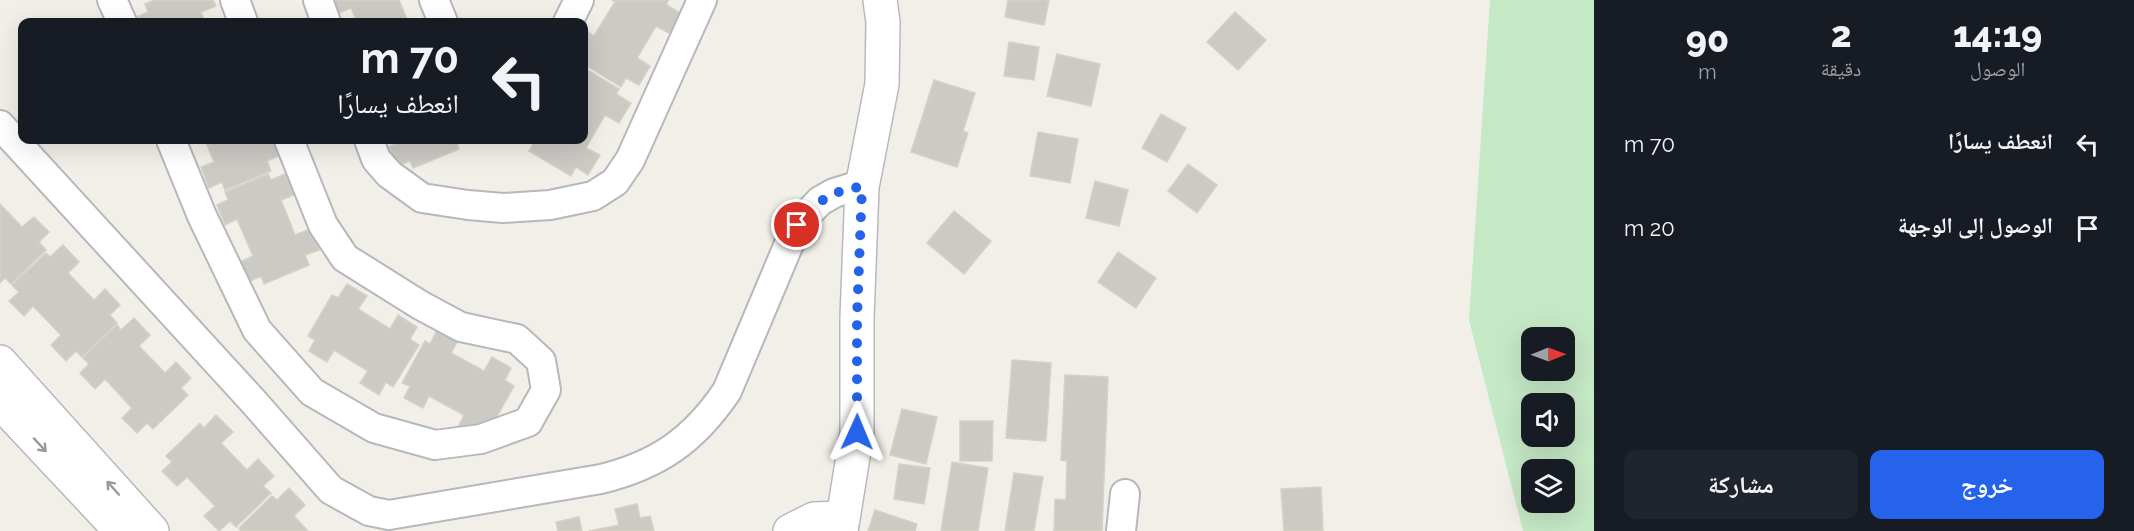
<!DOCTYPE html>
<html lang="ar">
<meta charset="utf-8">
<style>
:root{--surface:#171b24;--page:#20242c;--text:#f1f3f6;--muted:#9ea1a6;--accent:#2563eb}
body{margin:0;font-family:Raleway,"Noto Naskh Arabic",sans-serif;background:var(--page);color:var(--text);direction:rtl;height:100vh;display:flex;flex-direction:column;font-size:22px;white-space:nowrap}
*{box-sizing:border-box;margin:0}
p{font-size:20px;color:var(--muted)}
.icon{flex:none;width:33px;height:33px;fill:none;stroke:currentColor;stroke-width:2;stroke-linecap:round;stroke-linejoin:round}
.map{position:relative;flex:1;overflow:hidden;direction:ltr}
.drawer{display:flex;flex-direction:column;background:var(--surface);width:540px}
.drawer>*{flex:none}
.top-card{position:absolute;left:18px;top:18px;width:570px;height:126px;border-radius:12px;box-shadow:0 6px 24px #0002;direction:rtl;background:#171b24;color:var(--text);overflow:hidden}
.needle{width:39px;rotate:89deg}
.controls{position:absolute;left:1521px;top:327px;display:grid;gap:12px}
.controls a{display:grid;place-items:center;width:54px;height:54px;border-radius:12px;background:var(--surface);box-shadow:0 6px 24px #0002;font-size:30px}
.pin{position:absolute;display:grid;place-items:center;width:51px;height:51px;color:#fff;margin:-26px;border:3px solid #fff;border-radius:50%;box-shadow:0 2px 6px #0007}
.me{position:absolute;width:66px;margin:-33px;rotate:1deg;stroke-linejoin:round;filter:drop-shadow(0 0 4px #0008)}
.turn{display:flex;align-items:center;gap:21px;height:126px;padding:0 30px;font-size:27px}
.turn .icon{width:78px;height:78px;stroke-width:2.5}
.turn b{display:block;font-size:42px;line-height:51px}
.eta{display:flex;justify-content:space-evenly;align-items:center;height:102px;text-align:center}
.eta b{font-size:36px;font-weight:800;line-height:42px}
.action{display:flex;gap:12px;margin-top:auto;padding:12px 30px}
.action a{flex:1;height:69px;border-radius:12px;background:var(--accent);color:#fff;font-size:24px;font-weight:800;line-height:69px;text-align:center}
.action a+a{background:var(--page);color:var(--text)}
ul{padding:0;list-style:none}
li{display:flex;align-items:center;gap:18px;height:84px;padding:0 30px}
li div{flex:1}
li b{display:block;font-size:22px}
li em{font-style:normal}
main{display:flex;flex:1;min-height:0}
.map>svg:first-child{display:block}
.green{fill:#c5e8c5;fill-rule:evenodd}
.building{fill:#cccac5;stroke:#d6d1c6;stroke-width:1.5}
.lines{fill:none;stroke-linecap:round;stroke-linejoin:round}
.street-casing{stroke:#b5b8bc;stroke-width:32}
.secondary-casing{stroke:#b6babf;stroke-width:36}
.street{stroke:#fff;stroke-width:28}
.secondary{stroke:#fff;stroke-width:33}
.oneway{stroke:#979a9d}
.route{stroke:#2563eb;stroke-width:10;stroke-dasharray:0 18}
</style>
<main>
<section class="drawer">
<div class="eta">
<div><b>14:19</b><p>الوصول</p></div>
<div><b>2</b><p>دقيقة</p></div>
<div><b>90</b><p>m</p></div>
</div>
<ul>
<li><svg class="icon" aria-label="left" viewBox="0 0 24 24"><path d="M17 20v-9H6M10 6l-5 5 5 5"/></svg><div><b>انعطف يسارًا</b></div><em>70 m</em></li>
<li><svg class="icon" aria-label="arrive" viewBox="0 0 24 24"><path d="M6 21V4h12l-3 4 3 4H6"/></svg><div><b>الوصول إلى الوجهة</b></div><em>20 m</em></li>
</ul>
<div class="action"><a>خروج</a><a>مشاركة</a></div>
</section>
<div class="map">
<svg width="1594" height="531" viewBox="0 0 1594 531">
<rect width="100%" height="100%" fill="#f1efe8"/>
<!-- green -->
<path class="green" d="M1490 0H1594V531H1523L1469 320ZM1532 338H1564V370H1532ZM1532 404H1564V436H1532ZM1532 470H1564V502H1532Z"/>
<!-- building -->
<g class="building">
<polygon points="154,0 213,0 216,6 201,12 205,22 139,22 137,17 148,12 145,4"/>
<polygon points="332,0 399,0 408,22 357,22 351,8 338,13"/>
<polygon points="612,0 669,0 666,4 681,14 669,33 656,26 637,58 650,66 639,85 626,78 621,87 584,64 584,29 594,36 615,2"/>
<polygon points="1008,0 1049,0 1044,25 1005,17"/>
<polygon points="1235,12 1266,40 1238,70 1207,42"/>
<polygon points="1009,42 1039,47 1034,80 1004,76"/>
<polygon points="1057,54 1100,64 1091,106 1047,96"/>
<polygon points="584,68 619,89 616,94 631,103 619,123 605,115 586,148 600,155 588,175 576,167 571,176 529,151 533,144 525,140 584,140"/>
<polygon points="934,80 975,93 963,131 968,133 957,167 911,152"/>
<polygon points="1161,114 1186,128 1167,162 1142,148"/>
<polygon points="1038,132 1078,139 1070,183 1030,176"/>
<polygon points="205,140 274,140 280,155 267,161 271,171 225,190 222,182 209,188 201,167 214,162"/>
<polygon points="401,140 456,140 459,149 413,168 410,161 397,166 389,147 402,141"/>
<polygon points="1188,164 1217,185 1197,213 1168,191"/>
<polygon points="287,173 296,194 281,200 295,235 310,229 319,250 305,255 309,265 264,284 261,276 248,282 240,262 253,256 237,219 225,225 217,205 228,200 225,192 268,174 271,180"/>
<polygon points="1095,181 1128,190 1119,226 1086,218"/>
<polygon points="0,204 22,227 34,217 49,232 39,242 46,250 11,284 5,278 0,283"/>
<polygon points="954,211 991,241 964,274 927,243"/>
<polygon points="63,245 79,262 68,273 94,300 105,289 120,305 110,315 117,323 82,357 76,351 66,361 51,345 61,335 33,306 24,316 9,301 19,292 12,285 46,253 50,257"/>
<polygon points="1118,252 1156,278 1136,308 1098,282"/>
<polygon points="347,284 367,296 358,309 390,329 398,315 417,327 410,339 419,345 393,387 386,382 379,395 360,383 368,371 334,350 327,362 309,351 315,340 308,336 332,295 338,298"/>
<polygon points="134,318 150,335 139,346 165,373 176,362 191,378 181,388 188,395 153,429 147,423 137,433 122,418 132,408 105,379 95,389 80,373 89,364 83,358 117,325 121,330"/>
<polygon points="438,328 459,339 451,353 484,371 492,357 511,368 505,380 514,386 490,429 477,438 458,427 464,415 429,396 423,408 404,398 410,386 402,383 425,341 430,344"/>
<polygon points="1012,360 1051,363 1046,441 1006,438"/>
<polygon points="1065,375 1108,377 1102,531 1054,531 1055,499 1066,500 1067,461 1061,460"/>
<polygon points="902,409 937,417 926,464 890,455"/>
<polygon points="216,415 233,432 221,443 247,470 258,459 274,476 263,486 271,493 236,527 230,521 219,531 204,516 215,506 187,477 177,486 162,471 172,462 166,456 200,423 204,428"/>
<polygon points="960,421 993,421 992,461 960,461"/>
<polygon points="952,462 988,468 978,531 941,531"/>
<polygon points="899,464 930,468 924,504 894,499"/>
<polygon points="1014,473 1043,477 1034,531 1005,531"/>
<polygon points="1321,487 1323,531 1284,531 1281,489"/>
<polygon points="289,488 305,505 294,516 308,531 241,531 239,528 272,496 277,500"/>
<polygon points="637,504 640,518 650,516 654,531 589,531 619,525 615,509"/>
<polygon points="875,510 917,524 915,531 868,531"/>
<polygon points="579,517 582,531 558,531 556,522"/>
</g>
<g class="lines">
<defs>
<g id="street">
<polyline points="112,0 122,22"/>
<polyline points="235,0 243,22"/>
<polyline points="318,0 326,22"/>
<polyline points="434,0 443,22"/>
<polyline points="568,22 579,0"/>
<path d="M0 125 252 400 331 490 369 511 389 515 601 479C658 465 694 440 727 391L797 225 820 201 834 193 850 188 862 187"/>
<polyline points="171,140 202,216 257,330 312,392 374,428 435,445 481,439 528,422 546,390 541,361 517,339 461,327 420,305 345,258 323,225 289,140"/>
<polyline points="369,140 376,159 389,174 422,198 468,205 503,208 550,205 593,196 615,182 630,160 702,0"/>
<polyline points="1121,531 1125,494"/>
</g>
<g id="secondary">
<polyline points="0,362 152,531"/>
<polyline points="0,402 121,531"/>
<polyline points="790,531 814,519 842,518"/>
<polyline points="841,531 857,432 857,318 862,187 882,84 883,22 880,0"/>
</g>
</defs>
<!-- street casing -->
<use href="#street" class="street-casing"/>
<!-- secondary casing -->
<use href="#secondary" class="secondary-casing"/>
<!-- street -->
<use href="#street" class="street"/>
<!-- secondary -->
<use href="#secondary" class="secondary"/>
</g>
<!-- one-way arrows -->
<defs><path id="oneway-shaft" d="M-6 0H5M1.5-3L5.5 0L1.5 3" fill="none" stroke-width="1.6" stroke-linecap="round" stroke-linejoin="round" transform="scale(1.5)"/></defs>
<g class="oneway">
<use href="#oneway-shaft" transform="translate(40 445) rotate(47)"/>
<use href="#oneway-shaft" transform="translate(113 488) rotate(-132)"/>
</g>
<g class="lines">
<!-- route -->
<path class="route" d="M797 225C814 203 834 189 862 187L857 318V432"/>
</g>
</svg>
<div class="controls">
<a><svg class="needle" viewBox="-14 -14 28 28"><path d="M0-13l5 13h-10z" fill="#e53935"/><path d="M0 13l5-13h-10z" fill="#9ea1a6"/></svg></a>
<a><svg class="icon" aria-label="sound" viewBox="0 0 24 24"><path d="M4 9h4l5-4v14l-5-4H4zM17 9q2 3 0 6"/></svg></a>
<a><svg class="icon" aria-label="layers" viewBox="0 0 24 24"><path d="M12 4l9 5-9 5-9-5zM3 14l9 5 9-5"/></svg></a>
</div>
<div class="pin" style="left:797px;top:225px;background:#d93025"><svg class="icon" aria-label="arrive" viewBox="0 0 24 24"><path d="M6 21V4h12l-3 4 3 4H6"/></svg></div>
<svg class="me" style="left:857px;top:432px" viewBox="-20 -20 40 40"><path d="M0-17L14 15 0 8-14 15z" fill="#2563eb" stroke="#fff" stroke-width="4"/></svg>
<div class="top-card">
<div class="turn"><svg class="icon" aria-label="left" viewBox="0 0 24 24"><path d="M17 20v-9H6M10 6l-5 5 5 5"/></svg><div><b>70 m</b>انعطف يسارًا</div></div>
</div>
</div>
</main>
